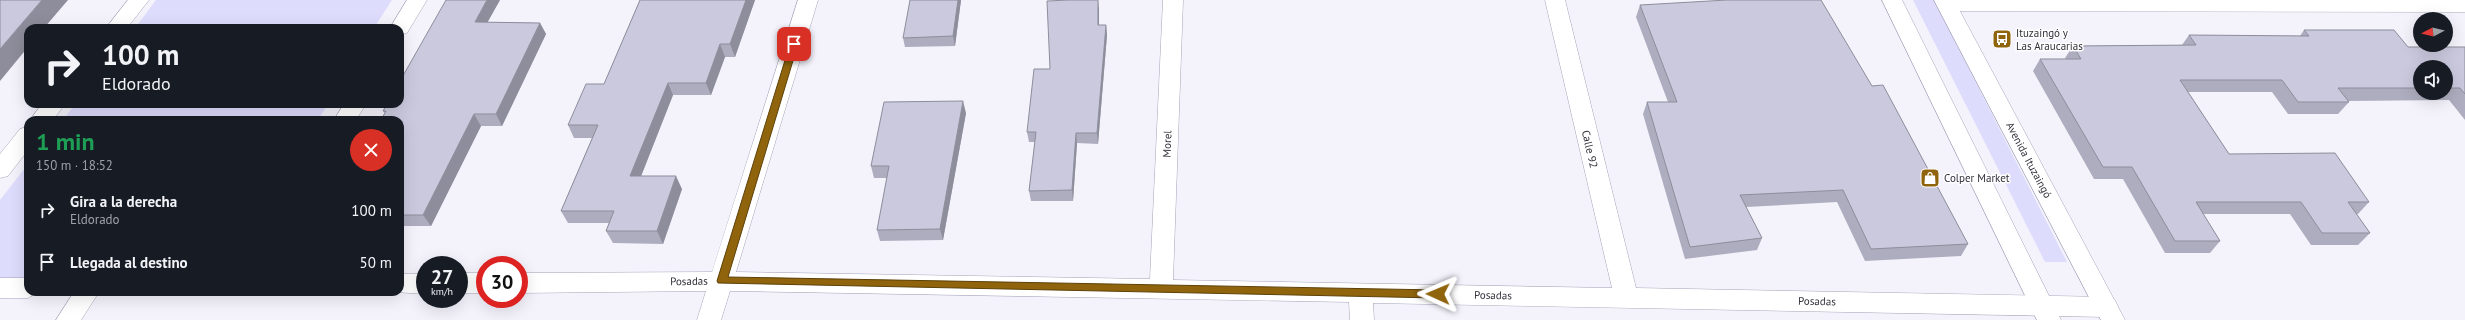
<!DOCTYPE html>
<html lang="es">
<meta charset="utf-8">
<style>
:root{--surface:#171b24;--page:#242831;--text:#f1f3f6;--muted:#9ea1a6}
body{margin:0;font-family:"PT Sans",sans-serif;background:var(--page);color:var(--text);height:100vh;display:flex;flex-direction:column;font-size:15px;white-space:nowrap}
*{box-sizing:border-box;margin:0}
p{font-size:13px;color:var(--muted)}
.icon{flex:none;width:22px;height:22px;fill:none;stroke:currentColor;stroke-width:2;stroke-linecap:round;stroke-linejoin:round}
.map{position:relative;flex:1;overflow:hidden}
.details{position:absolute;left:24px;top:116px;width:380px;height:180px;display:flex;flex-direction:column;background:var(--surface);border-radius:12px;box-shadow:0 4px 16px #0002}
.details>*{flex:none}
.top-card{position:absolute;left:24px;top:24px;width:380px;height:84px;border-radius:12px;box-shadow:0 4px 16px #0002;background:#171b24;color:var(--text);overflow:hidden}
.needle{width:26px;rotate:263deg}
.fabs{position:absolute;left:2413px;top:12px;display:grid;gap:8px}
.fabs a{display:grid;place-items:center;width:40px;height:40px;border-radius:50%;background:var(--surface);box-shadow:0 4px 16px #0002;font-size:20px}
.speed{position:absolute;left:416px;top:256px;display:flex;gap:8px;font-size:20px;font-weight:700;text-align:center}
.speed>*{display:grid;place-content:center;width:52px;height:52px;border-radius:50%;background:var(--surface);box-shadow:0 4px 16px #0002;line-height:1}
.speed small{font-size:10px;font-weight:400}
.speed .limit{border:6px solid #d22;background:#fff;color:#111}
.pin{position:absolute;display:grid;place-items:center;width:34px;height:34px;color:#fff;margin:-17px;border-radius:8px;box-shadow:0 2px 6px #0006}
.me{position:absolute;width:44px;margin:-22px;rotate:271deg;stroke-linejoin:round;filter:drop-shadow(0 0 3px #0008)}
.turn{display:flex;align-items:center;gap:14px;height:84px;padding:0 12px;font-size:18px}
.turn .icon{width:52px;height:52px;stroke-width:2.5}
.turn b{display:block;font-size:28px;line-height:34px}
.round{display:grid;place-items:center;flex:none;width:42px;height:42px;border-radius:21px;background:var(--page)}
.head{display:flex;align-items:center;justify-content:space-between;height:68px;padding:0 12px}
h1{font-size:24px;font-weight:700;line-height:30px;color:#1e9e55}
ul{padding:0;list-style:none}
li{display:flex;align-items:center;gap:12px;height:52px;padding:0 12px}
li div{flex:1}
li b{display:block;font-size:15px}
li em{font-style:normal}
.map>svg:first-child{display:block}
.green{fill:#dedcfc}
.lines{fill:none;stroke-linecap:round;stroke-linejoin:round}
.street-casing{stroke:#a5a4b9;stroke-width:1}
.secondary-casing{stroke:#a5a4b9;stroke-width:1}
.street{fill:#fff;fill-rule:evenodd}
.secondary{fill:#fff;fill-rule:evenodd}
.wall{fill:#aeadbf;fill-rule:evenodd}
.shaded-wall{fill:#8d8d9b}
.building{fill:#cac9de;stroke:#8d8d9b}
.route{fill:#8f640c;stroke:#5d4108}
.labels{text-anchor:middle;stroke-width:3;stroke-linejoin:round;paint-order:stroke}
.poi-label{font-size:11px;fill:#313039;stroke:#fff;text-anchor:start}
.street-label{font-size:11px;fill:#313039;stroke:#fff}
</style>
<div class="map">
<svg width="2465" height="320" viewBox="0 0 2465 320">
<rect width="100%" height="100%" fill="#f4f3fc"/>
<!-- green -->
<g class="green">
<polygon points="156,0 392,0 374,28 135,28"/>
<polygon points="1913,0 1934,0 2067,262 2045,262"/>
<polygon points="75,104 328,104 318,120 63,120"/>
<polygon points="28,164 28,280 0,280 0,200"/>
</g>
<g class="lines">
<defs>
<g id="street">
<polygon points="128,0 149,0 127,28 106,28"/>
<polygon points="407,0 427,0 407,33 400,35 400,28 390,28"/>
<polygon points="798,0 818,0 736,272 1150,279 1163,0 1183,0 1173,280 1612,288 1545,0 1565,0 1636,288 2106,297 2115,300 2118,307 2115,314 2106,317 1373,303 1374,320 1350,320 1349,302 730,291 721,320 697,320 706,291 519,293 519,273 712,272"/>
<polygon points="1939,0 2465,0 2465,12 1946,11 1939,9 1936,4"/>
<polygon points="42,104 65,104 53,120 30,120"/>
<polygon points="344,104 366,104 356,120 334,120"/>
<polygon points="28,127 28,150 8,176 0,178 0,154 20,129"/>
<rect x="459" y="273" width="26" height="20"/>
<polygon points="400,274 425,274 425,294 395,292 400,292"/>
<polygon points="0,278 28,278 28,292 38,292 28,298 0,298"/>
<polygon points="74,292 99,292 81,320 56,320"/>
</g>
<g id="secondary">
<polygon points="1882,0 1902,0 2061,320 2037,320"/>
<polygon points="1934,0 1954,0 2125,320 2101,320"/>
</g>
</defs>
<!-- street casing -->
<use href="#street" class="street-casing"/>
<!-- secondary casing -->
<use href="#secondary" class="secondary-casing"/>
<!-- street -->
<use href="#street" class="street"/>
<!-- secondary -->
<use href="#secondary" class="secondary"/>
</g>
<!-- wall -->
<g class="wall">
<polygon points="500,0 487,22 540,23 546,34 502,126 481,126 431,226 400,226 400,120 385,113 383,111"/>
<polygon points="640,0 755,0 735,57 725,57 711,95 673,95 641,176 682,189 663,244 613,243 606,231 609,223 568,223 561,211 592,138 574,138 568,125 604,84"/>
<polygon points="961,0 955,46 905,47 903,38"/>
<polygon points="1640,5 1872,86 1968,244 1961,256 1865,261 1837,202 1746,207 1762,238 1757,250 1685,259 1643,114 1647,102 1668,102 1636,17"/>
<polygon points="1099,9 1099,25 1106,25 1107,35 1098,144 1077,143 1073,201 1031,201 1029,191 1035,142 1029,142 1027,132"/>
<path d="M2304 30 2408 47H2465V120L2449 100 2347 101 2349 102 2338 114H2288L2272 92H2188L2229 154 2369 202 2358 214H2356L2370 233 2358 245H2311L2290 214H2203L2220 241 2210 253H2165L2123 179H2094L2033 71 2040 59H2066L2065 58 2073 46 2182 45 2189 35 2300 36ZM2420 67H2446V93H2420Z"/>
<polygon points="966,113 943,240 880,241 877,230 887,178 874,178 871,166"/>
</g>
<!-- shaded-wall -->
<g class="shaded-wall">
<polygon points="42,0 68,0 44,28 28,28 28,47 0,81 0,49"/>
<polygon points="487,0 500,0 481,34 475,22"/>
<polygon points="746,0 755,0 735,57 730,44"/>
<polygon points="958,0 961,0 955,46 953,36"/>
<polygon points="1098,0 1099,9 1099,36 1098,25"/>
<polygon points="540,23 546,34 502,126 496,114"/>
<polygon points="1106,25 1107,35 1098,144 1097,133"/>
<polygon points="720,44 725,57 711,95 706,83"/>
<polygon points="668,83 673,95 636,189 630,176"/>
<polygon points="963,101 966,113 943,240 940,229"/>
<polygon points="474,114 481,126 431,226 423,215"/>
<polygon points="1076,133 1077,143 1073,201 1072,190"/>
<polygon points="676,176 682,189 663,244 657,231"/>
</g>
<!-- building -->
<g class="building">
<polygon points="0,0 42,0 0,49"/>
<polygon points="446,0 487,0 475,22 540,23 496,114 474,114 423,215 400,215 400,120 381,120 386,111 383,111 387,104 400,104 400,81"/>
<polygon points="640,0 746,0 730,44 720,44 706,83 668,83 630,176 676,176 657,231 606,231 614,211 561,211 598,125 568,125 586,84 604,84"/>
<polygon points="910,0 958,0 953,36 903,38"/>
<polygon points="1069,0 1098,0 1098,25 1106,25 1097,133 1076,133 1072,190 1029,191 1036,132 1027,132 1034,69 1050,69 1047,1"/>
<polygon points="1727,0 1821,0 1872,86 1883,85 1968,244 1871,249 1843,190 1740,195 1762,238 1690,247 1647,102 1677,102 1640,5"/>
<polygon points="2304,30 2394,30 2408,47 2465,47 2465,94 2460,88 2446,88 2446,67 2420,67 2420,88 2338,88 2349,102 2298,102 2282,80 2180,80 2229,154 2335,153 2369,202 2348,202 2370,233 2322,233 2301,202 2196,202 2220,241 2175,241 2132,167 2103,167 2040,59 2081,59 2073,46 2196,45 2189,35 2309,36"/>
<polygon points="963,101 940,229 877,230 889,166 871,166 884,102"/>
</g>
<!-- route -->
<polygon class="route" points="794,41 798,44 728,277 1438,290 1443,294 1438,298 718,283 717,281 790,44"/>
<!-- icons -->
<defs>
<symbol id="bus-square" viewBox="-11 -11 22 22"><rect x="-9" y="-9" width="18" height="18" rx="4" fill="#8f640c" stroke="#fff"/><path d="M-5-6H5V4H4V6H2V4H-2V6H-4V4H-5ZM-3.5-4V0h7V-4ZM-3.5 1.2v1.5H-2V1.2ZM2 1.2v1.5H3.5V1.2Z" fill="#fff"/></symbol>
<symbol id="shop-square" viewBox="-11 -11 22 22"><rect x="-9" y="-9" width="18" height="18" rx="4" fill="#8f640c" stroke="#fff"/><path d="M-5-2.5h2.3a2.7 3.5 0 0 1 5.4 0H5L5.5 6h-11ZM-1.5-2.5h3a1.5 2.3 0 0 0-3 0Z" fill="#fff"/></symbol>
</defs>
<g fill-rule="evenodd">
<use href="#bus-square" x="1991" y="28" width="22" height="22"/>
<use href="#shop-square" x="1919" y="167" width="22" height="22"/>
</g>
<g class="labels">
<!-- poi labels -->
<g class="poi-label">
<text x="2016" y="37">Ituzaingó y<tspan x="2016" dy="13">Las Araucarias</tspan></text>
<text x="1944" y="182">Colper Market</text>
</g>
<!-- street labels -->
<g class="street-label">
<text transform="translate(1167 144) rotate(-88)" y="4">Morel</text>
<text transform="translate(1590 149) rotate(77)" y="4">Calle 92</text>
<text transform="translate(2029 160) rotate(62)" y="4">Avenida Ituzaingó</text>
<text transform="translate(689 281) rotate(-1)" y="4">Posadas</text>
<text transform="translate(1493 295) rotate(1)" y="4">Posadas</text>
<text transform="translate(1817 301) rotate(1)" y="4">Posadas</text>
</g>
</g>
</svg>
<div class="fabs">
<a><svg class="needle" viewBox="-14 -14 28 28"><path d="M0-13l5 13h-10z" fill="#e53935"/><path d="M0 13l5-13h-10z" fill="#9ea1a6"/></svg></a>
<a><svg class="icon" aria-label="sound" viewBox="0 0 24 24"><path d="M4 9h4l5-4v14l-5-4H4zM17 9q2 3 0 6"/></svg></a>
</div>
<div class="speed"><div>27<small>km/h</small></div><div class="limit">30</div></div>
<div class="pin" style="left:794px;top:44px;background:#d93025"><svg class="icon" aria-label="arrive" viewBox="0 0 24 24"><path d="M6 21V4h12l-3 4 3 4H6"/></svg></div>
<svg class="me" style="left:1438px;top:294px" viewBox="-20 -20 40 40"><path d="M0-17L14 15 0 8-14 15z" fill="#8f640c" stroke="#fff" stroke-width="4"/></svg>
<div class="top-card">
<div class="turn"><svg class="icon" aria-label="right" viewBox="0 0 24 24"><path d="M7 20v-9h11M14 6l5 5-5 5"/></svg><div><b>100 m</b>Eldorado</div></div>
</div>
<section class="details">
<div class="head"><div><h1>1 min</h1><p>150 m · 18:52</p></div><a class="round" style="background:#d93025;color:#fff"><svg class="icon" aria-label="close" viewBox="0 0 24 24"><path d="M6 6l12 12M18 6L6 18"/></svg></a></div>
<ul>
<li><svg class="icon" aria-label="right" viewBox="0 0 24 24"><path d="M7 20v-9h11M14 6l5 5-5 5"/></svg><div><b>Gira a la derecha</b><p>Eldorado</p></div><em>100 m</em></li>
<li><svg class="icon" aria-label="arrive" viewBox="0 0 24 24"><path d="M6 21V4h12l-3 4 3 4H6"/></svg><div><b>Llegada al destino</b></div><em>50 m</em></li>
</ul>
</section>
</div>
